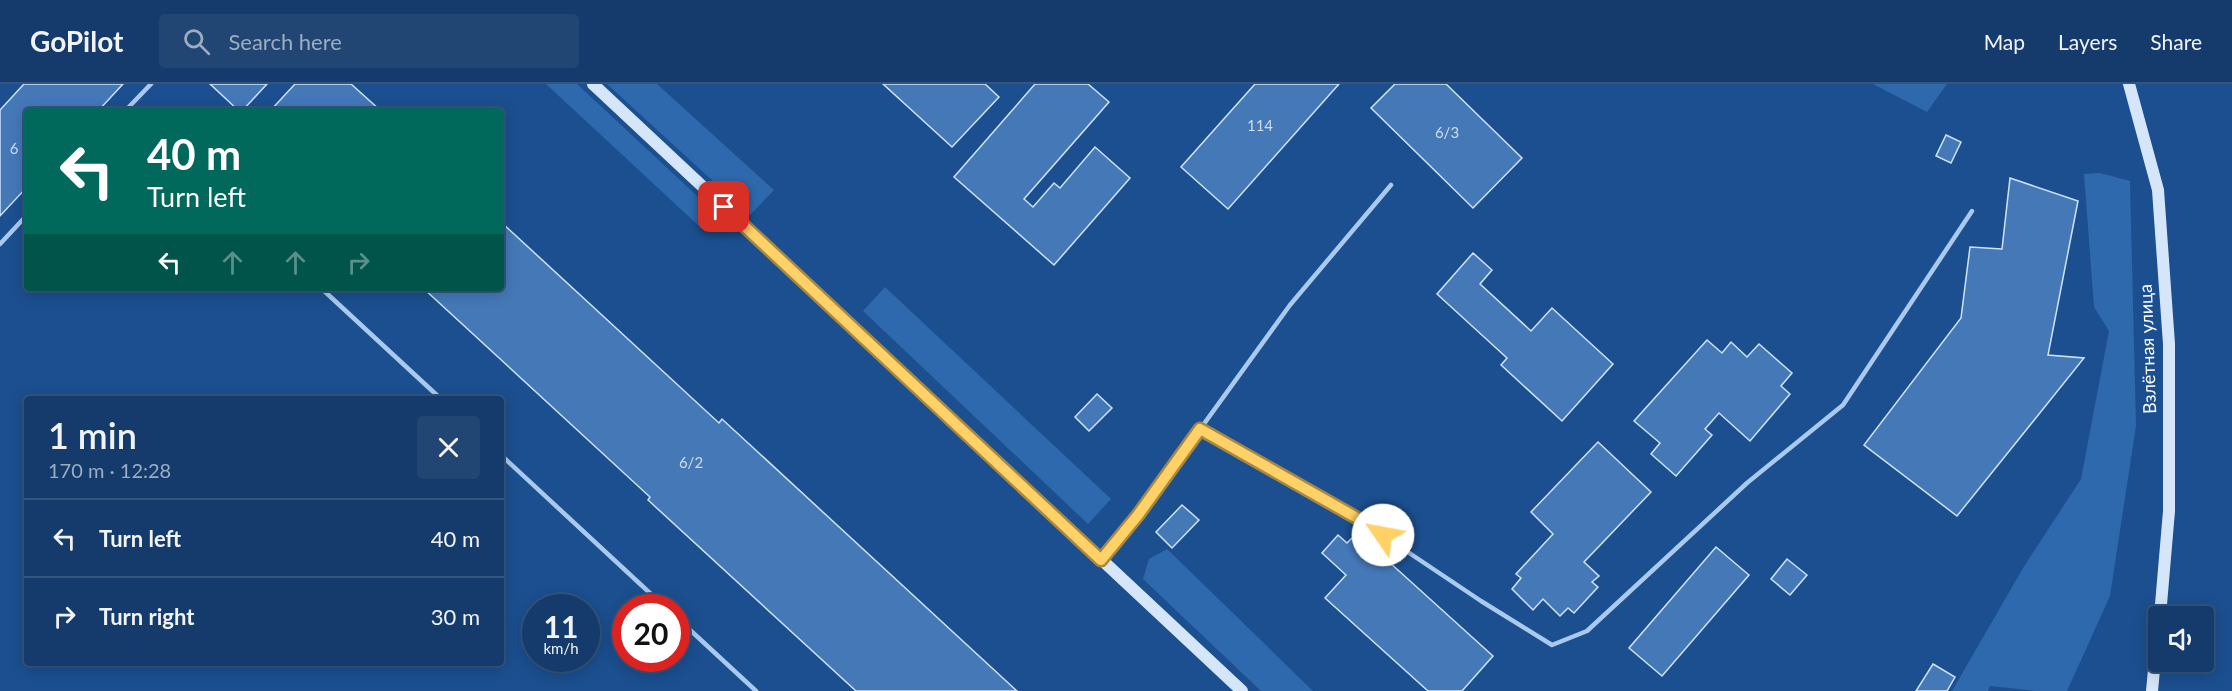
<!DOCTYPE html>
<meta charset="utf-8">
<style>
:root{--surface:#143b6b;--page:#214673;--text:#f1f3f6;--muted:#9dadc1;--line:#33557e}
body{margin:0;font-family:Lato,sans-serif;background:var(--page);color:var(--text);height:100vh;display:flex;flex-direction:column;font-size:22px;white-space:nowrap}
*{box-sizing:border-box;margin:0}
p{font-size:20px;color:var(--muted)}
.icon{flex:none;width:33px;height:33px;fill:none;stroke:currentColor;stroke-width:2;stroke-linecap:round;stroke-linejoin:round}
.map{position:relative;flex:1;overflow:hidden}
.panel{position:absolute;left:24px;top:312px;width:480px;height:270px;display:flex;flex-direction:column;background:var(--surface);border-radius:6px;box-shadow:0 3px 15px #0003,0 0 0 2px var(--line)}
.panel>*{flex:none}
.banner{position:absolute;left:24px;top:24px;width:480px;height:183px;border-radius:6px;box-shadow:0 3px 15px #0003,0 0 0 2px var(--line);background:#00695c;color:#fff;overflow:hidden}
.buttons{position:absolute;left:2148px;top:522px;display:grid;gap:12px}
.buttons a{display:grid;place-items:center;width:66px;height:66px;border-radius:6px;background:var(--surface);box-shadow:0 3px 15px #0003,0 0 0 2px var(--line);font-size:30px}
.speed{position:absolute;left:522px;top:510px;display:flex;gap:12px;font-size:30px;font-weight:700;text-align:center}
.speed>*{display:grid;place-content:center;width:78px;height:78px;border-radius:50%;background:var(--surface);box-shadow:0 3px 15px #0003,0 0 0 2px var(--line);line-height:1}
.speed small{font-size:15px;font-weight:400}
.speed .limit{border:9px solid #d22;background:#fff;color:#111}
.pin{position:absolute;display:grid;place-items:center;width:51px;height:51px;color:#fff;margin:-26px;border-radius:12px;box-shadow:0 3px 9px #0006}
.me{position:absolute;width:66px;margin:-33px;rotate:303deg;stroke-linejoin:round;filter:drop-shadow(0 0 4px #0008)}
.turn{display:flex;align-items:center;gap:21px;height:126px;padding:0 24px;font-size:27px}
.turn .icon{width:78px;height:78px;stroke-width:2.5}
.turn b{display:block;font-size:42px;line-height:51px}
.lanes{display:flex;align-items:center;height:57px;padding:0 24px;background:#0003;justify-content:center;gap:30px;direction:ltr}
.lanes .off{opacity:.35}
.round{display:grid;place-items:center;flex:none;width:63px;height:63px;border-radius:6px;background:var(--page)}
.head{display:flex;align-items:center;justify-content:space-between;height:102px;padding:0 24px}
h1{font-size:36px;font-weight:600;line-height:45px}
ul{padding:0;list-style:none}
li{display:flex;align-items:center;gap:18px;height:78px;padding:0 24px;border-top:2px solid var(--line)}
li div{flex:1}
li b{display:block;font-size:22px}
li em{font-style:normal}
header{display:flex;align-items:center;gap:36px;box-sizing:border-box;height:84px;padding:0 30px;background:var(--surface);border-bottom:2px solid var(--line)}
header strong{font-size:28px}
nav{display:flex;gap:33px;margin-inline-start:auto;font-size:21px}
.search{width:420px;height:54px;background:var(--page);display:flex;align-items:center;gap:15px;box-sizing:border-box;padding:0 21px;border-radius:6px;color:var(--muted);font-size:22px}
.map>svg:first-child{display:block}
.green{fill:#2e69ad}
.building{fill:#4478b7;stroke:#cfe3fa;stroke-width:1.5}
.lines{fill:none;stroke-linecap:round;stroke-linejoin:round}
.lane{stroke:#a9c9ee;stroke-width:4.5}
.secondary{stroke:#d6e6fa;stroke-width:12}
.route-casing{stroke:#a68842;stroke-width:15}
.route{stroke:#ffd166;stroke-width:10}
.labels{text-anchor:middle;stroke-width:4.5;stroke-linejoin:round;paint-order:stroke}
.number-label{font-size:15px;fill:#d0dded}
.street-label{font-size:18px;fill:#fff;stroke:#1b4f8f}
</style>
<header>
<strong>GoPilot</strong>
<div class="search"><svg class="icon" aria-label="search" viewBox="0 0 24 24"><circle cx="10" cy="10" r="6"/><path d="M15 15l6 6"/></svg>Search here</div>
<nav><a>Map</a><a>Layers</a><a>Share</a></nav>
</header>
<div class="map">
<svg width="2232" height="607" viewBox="0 0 2232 607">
<rect width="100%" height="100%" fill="#1b4f8f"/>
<!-- green -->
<g class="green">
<polygon points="546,0 577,0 709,123 700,143"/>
<polygon points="607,0 657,0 774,106 750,131"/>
<polygon points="1873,0 1947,0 1927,28"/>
<polygon points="2100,89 2130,97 2136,342 2110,512 2067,607 2036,607 1990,602 1988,607 1952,607 2023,484 2081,395 2109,247 2094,223 2084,90"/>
<polygon points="885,203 1111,415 1088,440 863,227"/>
<polygon points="1167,465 1313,607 1261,607 1143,495 1149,475"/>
</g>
<!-- building -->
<g class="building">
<polygon points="24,0 123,0 98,27 27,27 27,103 0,132 0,26"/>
<polygon points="210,0 267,0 242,27 239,27"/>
<polygon points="295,0 351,0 381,27 270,27"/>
<polygon points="883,0 985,0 999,13 952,63"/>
<polygon points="1035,0 1088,0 1109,18 1024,115 1033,123 1054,99 1060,104 1095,63 1130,94 1054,181 954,93"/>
<polygon points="1255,0 1339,0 1228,125 1181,83"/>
<polygon points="1395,0 1446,0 1522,74 1473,124 1371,24"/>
<polygon points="1946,51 1961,58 1951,79 1936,72"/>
<polygon points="2010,94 2078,117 2048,271 2084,274 1957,432 1864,361 1961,234 1970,163 2002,165"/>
<polygon points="501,138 719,339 722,335 1017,607 856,607 648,416 650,413 423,204 501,204"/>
<polygon points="1473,169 1492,186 1480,200 1531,247 1552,224 1613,280 1562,337 1501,281 1507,274 1437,210"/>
<polygon points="1707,256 1722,269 1731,258 1747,273 1759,260 1792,289 1781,302 1790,310 1750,357 1719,329 1705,345 1712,351 1676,392 1651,370 1660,359 1634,337"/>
<polygon points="1097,310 1112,324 1089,347 1075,333"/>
<polygon points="1598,358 1651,408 1584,478 1599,492 1592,498 1598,503 1574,529 1568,524 1560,532 1543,515 1533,526 1512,505 1521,494 1516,490 1553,450 1531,428"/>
<polygon points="1182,421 1199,436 1172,464 1156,448"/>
<polygon points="1357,449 1493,572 1462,607 1428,607 1325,514 1346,491 1322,469 1338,451 1347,459"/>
<polygon points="1716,463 1749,491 1662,592 1629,564"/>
<polygon points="1787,475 1807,491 1790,511 1771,495"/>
<polygon points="1933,580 1955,593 1947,607 1916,607"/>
</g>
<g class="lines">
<!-- lane -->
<g class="lane">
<polyline points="125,27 151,0"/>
<polyline points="0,160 27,131"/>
<polyline points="321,204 441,315"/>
<polyline points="1200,345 1363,438 1481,517 1552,561 1587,547 1747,399 1843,321 1972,127"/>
<polyline points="501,371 666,524"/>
<polyline points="1102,473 1138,431 1290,221 1391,101"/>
<polyline points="676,533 756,607"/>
</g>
<!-- secondary -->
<g class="secondary">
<polyline points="593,0 1242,607"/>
<polyline points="2129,0 2158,106 2169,260 2169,427 2160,532"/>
<polyline points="2152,607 2158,543"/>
</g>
</g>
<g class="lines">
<defs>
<polyline id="route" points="724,123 1101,476 1138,431 1200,345 1364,438 1383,451"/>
</defs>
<!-- route casing -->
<use href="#route" class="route-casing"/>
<!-- route -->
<use href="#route" class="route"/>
</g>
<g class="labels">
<!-- number labels -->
<g class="number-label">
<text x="1260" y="47">114</text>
<text x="1447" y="54">6/3</text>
<text x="14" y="70">6</text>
<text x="691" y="384">6/2</text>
</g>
<!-- street labels -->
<g class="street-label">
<text transform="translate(2148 265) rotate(-92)" y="6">Взлётная улица</text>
</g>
</g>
</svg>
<div class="buttons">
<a><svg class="icon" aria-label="sound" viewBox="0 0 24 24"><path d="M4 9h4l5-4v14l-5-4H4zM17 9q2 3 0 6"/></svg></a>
</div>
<div class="speed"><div>11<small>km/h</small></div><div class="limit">20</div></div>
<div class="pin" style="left:724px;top:123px;background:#d93025"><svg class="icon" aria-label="arrive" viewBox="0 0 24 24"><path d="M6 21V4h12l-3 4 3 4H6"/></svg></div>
<svg class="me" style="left:1383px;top:451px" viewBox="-20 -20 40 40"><circle r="19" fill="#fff"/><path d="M0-13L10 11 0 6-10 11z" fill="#ffd166"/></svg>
<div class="banner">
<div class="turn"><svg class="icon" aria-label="left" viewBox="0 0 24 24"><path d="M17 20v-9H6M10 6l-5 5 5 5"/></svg><div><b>40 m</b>Turn left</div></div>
<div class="lanes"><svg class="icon" aria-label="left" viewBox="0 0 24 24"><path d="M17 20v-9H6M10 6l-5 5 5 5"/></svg><svg class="icon off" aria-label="ahead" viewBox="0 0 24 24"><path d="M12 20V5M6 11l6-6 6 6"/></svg><svg class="icon off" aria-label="ahead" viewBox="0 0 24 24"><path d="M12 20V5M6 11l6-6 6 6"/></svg><svg class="icon off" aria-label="right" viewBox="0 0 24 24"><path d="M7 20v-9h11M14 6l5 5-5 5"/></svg></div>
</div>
<section class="panel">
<div class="head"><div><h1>1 min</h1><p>170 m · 12:28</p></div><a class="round"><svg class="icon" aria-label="close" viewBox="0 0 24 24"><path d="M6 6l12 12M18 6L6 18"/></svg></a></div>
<ul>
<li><svg class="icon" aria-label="left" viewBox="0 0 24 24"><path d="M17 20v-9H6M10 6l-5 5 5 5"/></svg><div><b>Turn left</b></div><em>40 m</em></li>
<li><svg class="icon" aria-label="right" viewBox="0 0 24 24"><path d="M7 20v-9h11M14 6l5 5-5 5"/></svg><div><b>Turn right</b></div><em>30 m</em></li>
</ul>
</section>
</div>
